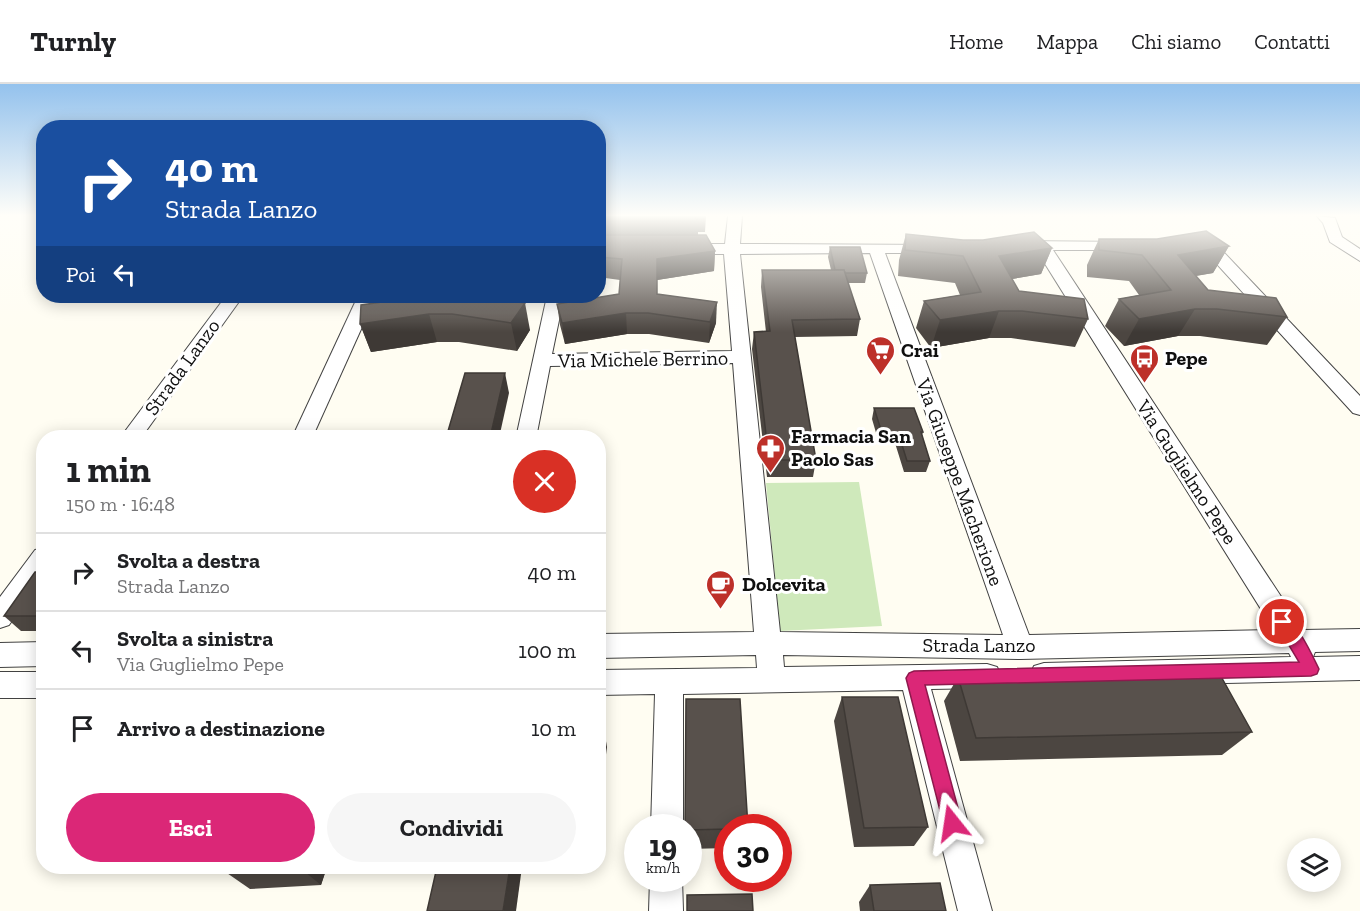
<!DOCTYPE html>
<html lang="it">
<meta charset="utf-8">
<style>
:root{--surface:#fff;--page:#f6f6f6;--text:#202124;--muted:#757577;--line:#e0e0e0;--accent:#db2777}
body{margin:0;font-family:"Zilla Slab",serif;background:var(--page);color:var(--text);height:100vh;display:flex;flex-direction:column;font-size:22px;white-space:nowrap}
*{box-sizing:border-box;margin:0}
p{font-size:20px;color:var(--muted)}
.icon{flex:none;width:33px;height:33px;fill:none;stroke:currentColor;stroke-width:2;stroke-linecap:round;stroke-linejoin:round}
.map{position:relative;flex:1;overflow:hidden}
.panel{position:absolute;left:36px;top:346px;width:570px;height:444px;display:flex;flex-direction:column;background:var(--surface);border-radius:24px;box-shadow:0 3px 15px #0003}
.panel>*{flex:none}
.top-card{position:absolute;left:36px;top:36px;width:570px;height:183px;border-radius:24px;box-shadow:0 3px 15px #0003;background:#1a4fa0;color:#fff;overflow:hidden}
.tools{position:absolute;left:1287px;top:754px;display:grid;gap:12px}
.tools a{display:grid;place-items:center;width:54px;height:54px;border-radius:50%;background:var(--surface);box-shadow:0 3px 15px #0003;font-size:30px}
.speed{position:absolute;left:624px;top:730px;display:flex;gap:12px;font-size:30px;font-weight:700;text-align:center}
.speed>*{display:grid;place-content:center;width:78px;height:78px;border-radius:50%;background:var(--surface);box-shadow:0 3px 15px #0003;line-height:1}
.speed small{font-size:15px;font-weight:400}
.speed .limit{border:9px solid #d22;background:#fff;color:#111}
.pin{position:absolute;display:grid;place-items:center;width:51px;height:51px;color:#fff;margin:-26px;border:3px solid #fff;border-radius:50%;box-shadow:0 2px 6px #0007}
.me{position:absolute;width:66px;margin:-33px;rotate:345deg;stroke-linejoin:round;filter:drop-shadow(0 0 4px #0008)}
.turn{display:flex;align-items:center;gap:21px;height:126px;padding:0 30px;font-size:27px}
.turn .icon{width:78px;height:78px;stroke-width:2.5}
.turn b{display:block;font-size:42px;line-height:51px}
.then{display:flex;align-items:center;height:57px;padding:0 30px;background:#0003;gap:12px;font-size:22px}
.round{display:grid;place-items:center;flex:none;width:63px;height:63px;border-radius:32px;background:var(--page)}
.overview{display:flex;align-items:center;justify-content:space-between;height:102px;padding:0 30px}
h1{font-size:36px;font-weight:700;line-height:45px}
.primary-button{display:flex;gap:12px;margin-top:auto;padding:12px 30px}
.primary-button a{flex:1;height:69px;border-radius:36px;background:var(--accent);color:#fff;font-size:24px;font-weight:700;line-height:69px;text-align:center}
.primary-button a+a{background:var(--page);color:var(--text)}
ul{padding:0;list-style:none}
li{display:flex;align-items:center;gap:18px;height:78px;padding:0 30px;border-top:2px solid var(--line)}
li div{flex:1}
li b{display:block;font-size:22px}
li em{font-style:normal}
header{display:flex;align-items:center;gap:36px;box-sizing:border-box;height:84px;padding:0 30px;background:var(--surface);border-bottom:2px solid var(--line)}
header strong{font-size:28px}
nav{display:flex;gap:33px;margin-inline-start:auto;font-size:21px}
.map>svg:first-child{display:block}
.green{fill:#cfe9bb}
.lines{fill:none;stroke-linecap:round;stroke-linejoin:round}
.minor-casing{stroke:#424242;stroke-width:2}
.minor{fill:#fff;fill-rule:evenodd}
.wall{fill:#4c4641}
.shaded-wall{fill:#3e3935}
.building{fill:#58514c;stroke:#3e3935;stroke-width:1.5}
.route{fill:#db2777;stroke:#8e194d;stroke-width:1.5}
.labels{text-anchor:middle;stroke-width:6;stroke-linejoin:round;paint-order:stroke}
.poi-label{font-size:20px;font-weight:bold;fill:#0f0f0f;stroke:#fff;text-anchor:start}
.street-label{font-size:20px;fill:#0f0f0f;stroke:#fff}
</style>
<header>
<strong>Turnly</strong>
<nav><a>Home</a><a>Mappa</a><a>Chi siamo</a><a>Contatti</a></nav>
</header>
<div class="map">
<svg width="1360" height="827" viewBox="0 0 1360 827">
<rect width="100%" height="100%" fill="#fffdf2"/>
<!-- green -->
<polygon class="green" points="859,398 882,542 780,547 766,399"/>
<g class="lines">
<defs>
<g id="minor">
<path d="M728 132H742L740 160 939 161 941 164 933 169H885L1029 551 1274 546 1037 167H1020L1012 162 1020 157 1134 158 1136 161 1134 164 1128 166H1053L1303 546 1360 545V567L1315 568 1313 573 1360 572V596L1044 603 1034 600 1030 591 1034 582 1044 579 1291 573 1289 569 1020 575 783 571 784 583 987 580 997 583 1001 592 997 601 987 604 931 605 992 827H958L903 606 683 610V744H651L655 610 598 611V586L757 584 756 571 598 574V550L754 548 733 279 550 282 536 354H516L547 212H564L552 270 732 267 724 170H684L676 165 684 160H725ZM870 169 1003 551 780 548 740 170Z"/>
<polygon points="1317,132 1335,134 1342,153 1360,165 1360,177 1330,158 1323,139"/>
<polygon points="1197,156 1214,158 1360,312 1360,331 1353,329 1204,166 1191,164 1189,161 1191,158"/>
<polygon points="226,212 243,212 141,354 120,354"/>
<polygon points="358,212 376,212 312,354 292,354"/>
<polygon points="44,464 44,492 9,541 0,544 0,513 35,466"/>
<polygon points="44,558 44,582 0,583 0,559"/>
<rect x="0" y="588" width="44" height="26"/>
<polygon points="650,795 682,795 683,827 649,827"/>
</g>
</defs>
<!-- minor casing -->
<use href="#minor" class="minor-casing"/>
<!-- minor -->
<use href="#minor" class="minor"/>
</g>
<!-- wall -->
<g class="wall">
<polygon points="598,132 706,132 705,148 698,148 698,151 715,167 714,187 657,196 657,210 716,239 709,259 649,250 627,250 565,260 560,241 557,220 619,210 620,196 598,193"/>
<polygon points="906,150 963,156 1052,164 1041,190 1012,195 1019,207 1088,235 1075,263 1011,254 989,254 931,264 916,244 924,217 960,211 955,199 898,192 899,176"/>
<polygon points="1099,155 1229,162 1213,189 1196,192 1208,206 1287,233 1267,261 1200,252 1178,252 1124,262 1105,242 1119,215 1139,211 1129,197 1087,193 1087,181"/>
<polygon points="830,163 867,189 865,199 848,199 860,235 857,252 795,253 816,376 813,393 767,393 752,265 754,248 766,248 761,203 762,186 831,186 828,173"/>
<polygon points="480,212 480,213 530,246 517,267 459,258 437,258 371,268 360,240"/>
<polygon points="874,324 923,348 922,351 930,377 926,388 904,388 895,359 879,359 872,335"/>
<polygon points="44,488 44,547 21,547 4,532"/>
<polygon points="958,593 1252,648 1222,671 960,677 944,617"/>
<polygon points="842,613 928,743 914,762 854,763 834,637"/>
<polygon points="688,744 728,744 728,764 688,765"/>
<polygon points="226,783 327,783 321,801 250,805 224,787"/>
<polygon points="870,801 946,827 860,827 859,818"/>
</g>
<!-- shaded-wall -->
<g class="shaded-wall">
<polygon points="1229,162 1213,189 1163,197 1178,171"/>
<polygon points="1052,164 1041,190 989,199 999,172"/>
<polygon points="715,167 714,187 657,196 657,231 657,175"/>
<polygon points="717,218 716,239 709,259 710,238"/>
<polygon points="525,219 530,246 517,267 511,239"/>
<polygon points="1195,225 1178,252 1124,262 1139,235"/>
<polygon points="999,227 989,254 931,264 940,236"/>
<polygon points="626,229 627,250 565,260 562,239"/>
<polygon points="429,230 437,258 371,268 360,240"/>
<polygon points="505,289 509,309 499,354 490,354"/>
<polygon points="603,640 607,663 598,729 598,673"/>
<polygon points="300,783 327,783 321,801 300,784"/>
<polygon points="510,783 522,783 516,827 503,827"/>
</g>
<!-- building -->
<g class="building">
<polygon points="598,132 695,132 698,137 598,137"/>
<polygon points="1206,147 1229,162 1178,171 1208,206 1276,214 1287,233 1217,225 1195,225 1139,235 1119,215 1171,206 1142,171 1099,166 1099,155 1157,155"/>
<polygon points="1034,148 1052,164 999,172 1019,207 1084,215 1088,235 1022,227 999,227 940,236 924,217 981,208 963,172 905,166 906,150 963,156 983,156"/>
<polygon points="598,151 706,151 715,167 657,175 657,210 717,218 710,238 648,229 626,229 562,239 557,220 619,210 622,175 598,173"/>
<polygon points="830,163 860,163 867,189 845,189 844,186 835,186"/>
<polygon points="762,186 844,186 860,235 792,236 816,376 769,376 754,248 770,247"/>
<polygon points="425,212 471,212 525,219 511,239 452,230 429,230 360,240 361,221"/>
<polygon points="465,289 505,289 490,354 446,354"/>
<polygon points="874,324 914,324 923,348 921,348 930,377 907,377 898,348 882,349"/>
<polygon points="35,488 44,488 44,532 4,532"/>
<polygon points="1218,587 1252,648 976,654 958,593"/>
<polygon points="842,613 898,613 928,743 864,744"/>
<polygon points="686,615 740,615 748,744 728,744 728,745 688,746 688,744 685,744"/>
<polygon points="598,640 603,640 598,673"/>
<polygon points="226,783 300,783 224,787"/>
<polygon points="437,783 510,783 503,827 427,827"/>
<polygon points="940,799 946,827 874,827 870,801"/>
<polygon points="752,810 753,827 687,827 687,811"/>
</g>
<!-- sky -->
<linearGradient id="sky" x2="0" y2="1"><stop stop-color="#94c2ed"/><stop offset="0.53" stop-color="#fffef9"/><stop offset="1" stop-color="#fffef9" stop-opacity="0"/></linearGradient>
<rect width="1360" height="248" fill="url(#sky)"/>
<!-- route -->
<path class="route" d="M1282 531C1297 537 1312 571 1319 585L1317 590 1311 592 925 601 962 739 959 746 952 749 945 746 906 594 909 589 914 587 1299 578 1275 538 1277 533Z"/>
<!-- icons -->
<defs>
<symbol id="supermarket-pin" viewBox="-11 -11 22 30"><path d="M0 17L-7.5 6A9.5 9.5 0 1 1 7.5 6Z" fill="#bd3029" stroke="#fff"/><path d="M-6-5.5h2.5l.6 2H6L4.5 2H-2.5L-4.4-4H-6ZM-1.5 3.2a1.3 1.3 0 1 0 .1 0ZM3 3.2a1.3 1.3 0 1 0 .1 0Z" fill="#fff"/></symbol>
<symbol id="bus-pin" viewBox="-11 -11 22 30"><path d="M0 17L-7.5 6A9.5 9.5 0 1 1 7.5 6Z" fill="#bd3029" stroke="#fff"/><path d="M-5-6H5V4H4V6H2V4H-2V6H-4V4H-5ZM-3.5-4V0h7V-4ZM-3.5 1.2v1.5H-2V1.2ZM2 1.2v1.5H3.5V1.2Z" fill="#fff"/></symbol>
<symbol id="pharmacy-pin" viewBox="-11 -11 22 30"><path d="M0 17L-7.5 6A9.5 9.5 0 1 1 7.5 6Z" fill="#bd3029" stroke="#fff"/><path d="M-2-6h4v4h4v4h-4v4h-4v-4h-4v-4h4Z" fill="#fff"/></symbol>
<symbol id="cafe-pin" viewBox="-11 -11 22 30"><path d="M0 17L-7.5 6A9.5 9.5 0 1 1 7.5 6Z" fill="#bd3029" stroke="#fff"/><path d="M-5.5-4.5H6V0H3Q3 3.5 0 3.5H-2.5Q-5.5 3.5-5.5 0ZM3-3.2v2h1.7v-2ZM-6 4.5H4V6H-6Z" fill="#fff"/></symbol>
</defs>
<g fill-rule="evenodd">
<use href="#supermarket-pin" x="864" y="250" width="33" height="45"/>
<use href="#bus-pin" x="1128" y="258" width="33" height="45"/>
<use href="#pharmacy-pin" x="754" y="348" width="33" height="45"/>
<use href="#cafe-pin" x="704" y="484" width="33" height="45"/>
</g>
<g class="labels">
<!-- poi labels -->
<g class="poi-label">
<text x="901" y="273">Crai</text>
<text x="1165" y="281">Pepe</text>
<text x="791" y="359">Farmacia San<tspan x="791" dy="23">Paolo Sas</tspan></text>
<text x="742" y="507">Dolcevita</text>
</g>
<!-- street labels -->
<g class="street-label">
<text transform="translate(643 275) rotate(-1)" y="7">Via Michele Berrino</text>
<text transform="translate(182 283) rotate(-54)" y="7">Strada Lanzo</text>
<text transform="translate(1187 388) rotate(57)" y="7">Via Guglielmo Pepe</text>
<text transform="translate(960 398) rotate(70)" y="7">Via Giuseppe Macherione</text>
<text x="979" y="568">Strada Lanzo</text>
</g>
</g>
</svg>
<div class="tools">
<a><svg class="icon" aria-label="layers" viewBox="0 0 24 24"><path d="M12 4l9 5-9 5-9-5zM3 14l9 5 9-5"/></svg></a>
</div>
<div class="speed"><div>19<small>km/h</small></div><div class="limit">30</div></div>
<div class="pin" style="left:1282px;top:538px;background:#d93025"><svg class="icon" aria-label="arrive" viewBox="0 0 24 24"><path d="M6 21V4h12l-3 4 3 4H6"/></svg></div>
<svg class="me" style="left:952px;top:739px" viewBox="-20 -20 40 40"><path d="M0-17L14 15 0 8-14 15z" fill="#db2777" stroke="#fff" stroke-width="4"/></svg>
<div class="top-card">
<div class="turn"><svg class="icon" aria-label="right" viewBox="0 0 24 24"><path d="M7 20v-9h11M14 6l5 5-5 5"/></svg><div><b>40 m</b>Strada Lanzo</div></div>
<div class="then">Poi<svg class="icon" aria-label="left" viewBox="0 0 24 24"><path d="M17 20v-9H6M10 6l-5 5 5 5"/></svg></div>
</div>
<section class="panel">
<div class="overview"><div><h1>1 min</h1><p>150 m · 16:48</p></div><a class="round" style="background:#d93025;color:#fff"><svg class="icon" aria-label="close" viewBox="0 0 24 24"><path d="M6 6l12 12M18 6L6 18"/></svg></a></div>
<ul>
<li><svg class="icon" aria-label="right" viewBox="0 0 24 24"><path d="M7 20v-9h11M14 6l5 5-5 5"/></svg><div><b>Svolta a destra</b><p>Strada Lanzo</p></div><em>40 m</em></li>
<li><svg class="icon" aria-label="left" viewBox="0 0 24 24"><path d="M17 20v-9H6M10 6l-5 5 5 5"/></svg><div><b>Svolta a sinistra</b><p>Via Guglielmo Pepe</p></div><em>100 m</em></li>
<li><svg class="icon" aria-label="arrive" viewBox="0 0 24 24"><path d="M6 21V4h12l-3 4 3 4H6"/></svg><div><b>Arrivo a destinazione</b></div><em>10 m</em></li>
</ul>
<div class="primary-button"><a>Esci</a><a>Condividi</a></div>
</section>
</div>
